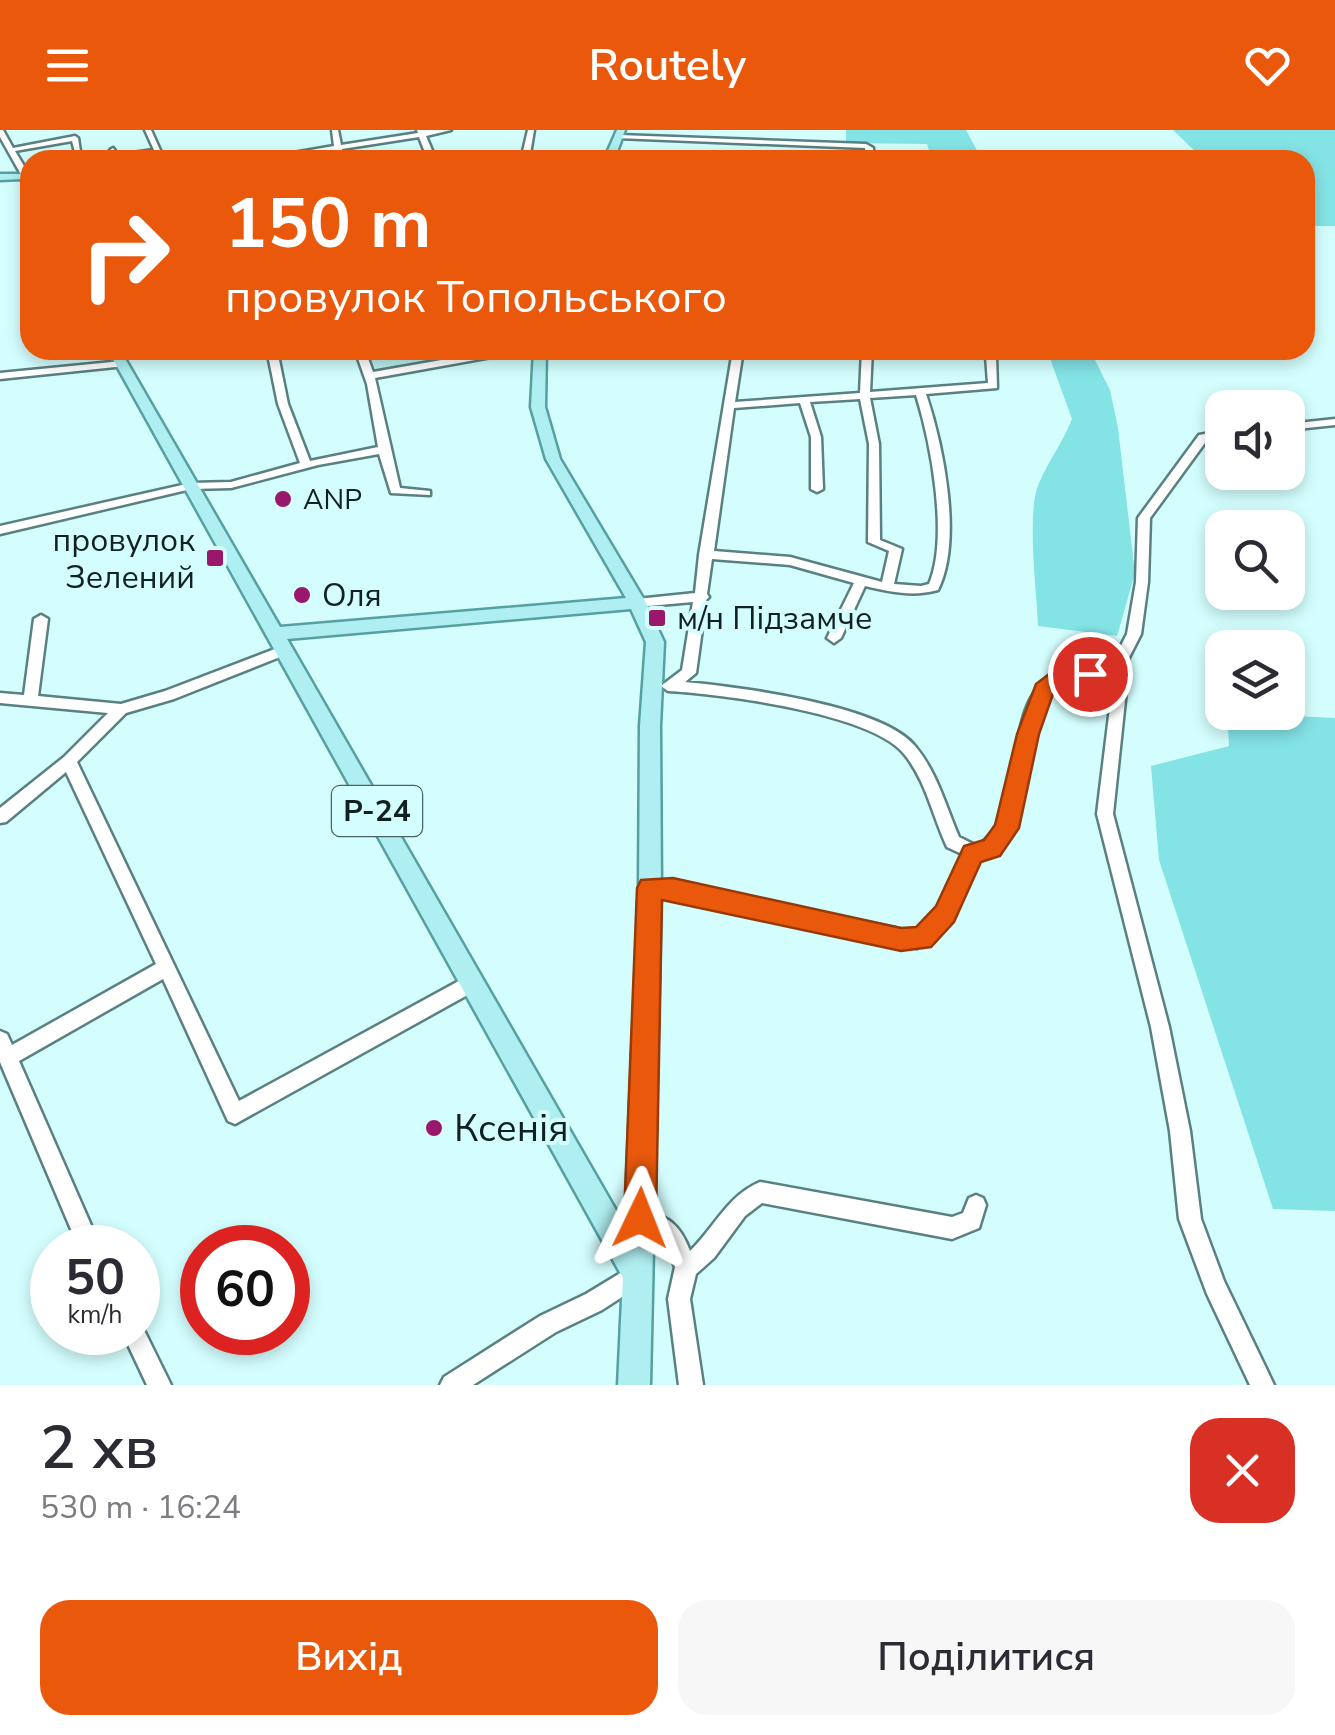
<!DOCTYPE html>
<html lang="uk">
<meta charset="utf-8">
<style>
:root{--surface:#fff;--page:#f7f7f7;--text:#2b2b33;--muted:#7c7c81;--accent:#ea580c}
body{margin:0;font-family:"Nunito Sans",sans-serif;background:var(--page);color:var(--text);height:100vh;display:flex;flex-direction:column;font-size:38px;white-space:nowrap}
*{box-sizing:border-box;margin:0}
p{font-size:32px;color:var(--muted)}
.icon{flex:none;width:55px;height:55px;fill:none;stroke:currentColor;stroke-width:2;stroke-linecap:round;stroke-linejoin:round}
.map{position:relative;height:1255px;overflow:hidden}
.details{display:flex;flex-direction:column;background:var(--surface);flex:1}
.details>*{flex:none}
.hud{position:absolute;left:20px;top:20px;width:1295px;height:210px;border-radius:30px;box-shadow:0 5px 15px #0003;background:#ea580c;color:#fff;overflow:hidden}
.buttons{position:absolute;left:1205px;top:260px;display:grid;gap:20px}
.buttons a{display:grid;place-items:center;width:100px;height:100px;border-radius:20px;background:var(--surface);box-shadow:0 5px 15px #0003;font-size:50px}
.speed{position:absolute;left:30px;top:1095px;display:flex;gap:20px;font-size:50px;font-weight:700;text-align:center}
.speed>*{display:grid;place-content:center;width:130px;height:130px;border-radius:50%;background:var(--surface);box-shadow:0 5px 15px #0003;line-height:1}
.speed small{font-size:25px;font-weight:400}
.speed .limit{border:15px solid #d22;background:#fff;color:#111}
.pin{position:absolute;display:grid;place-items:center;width:85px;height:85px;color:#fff;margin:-42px;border:5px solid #fff;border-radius:50%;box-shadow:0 2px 10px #0007}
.me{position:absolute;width:110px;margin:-55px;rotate:2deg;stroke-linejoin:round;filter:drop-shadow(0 0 8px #0008)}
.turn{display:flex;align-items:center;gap:35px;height:210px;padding:0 40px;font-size:45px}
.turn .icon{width:130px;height:130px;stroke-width:2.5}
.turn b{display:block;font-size:70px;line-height:85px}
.round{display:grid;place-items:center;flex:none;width:105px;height:105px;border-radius:30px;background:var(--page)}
.headline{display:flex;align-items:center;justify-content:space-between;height:170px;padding:0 40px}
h1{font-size:60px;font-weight:600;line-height:75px}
.button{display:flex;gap:20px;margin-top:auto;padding:20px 40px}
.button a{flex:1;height:115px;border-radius:30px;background:var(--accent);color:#fff;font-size:40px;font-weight:600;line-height:115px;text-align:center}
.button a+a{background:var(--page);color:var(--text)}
header{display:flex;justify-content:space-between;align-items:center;height:130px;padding:0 40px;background:var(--accent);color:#fff;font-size:45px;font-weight:600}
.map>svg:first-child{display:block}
.built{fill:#bdf1f1}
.green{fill:#84e3e5}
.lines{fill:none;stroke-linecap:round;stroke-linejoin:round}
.minor-casing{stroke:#5a8081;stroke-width:5}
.major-casing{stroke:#57a0a2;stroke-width:5}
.minor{fill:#fff;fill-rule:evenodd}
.major{fill:#b0eff1;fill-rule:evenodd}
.route{fill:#ea580c;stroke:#983908;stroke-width:2.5}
.poi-dot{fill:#9a186c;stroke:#d4fefe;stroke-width:4}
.labels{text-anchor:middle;stroke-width:8;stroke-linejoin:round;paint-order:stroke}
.far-poi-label{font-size:28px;fill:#112121;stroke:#d4fefe;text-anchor:start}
.shield{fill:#d4fefe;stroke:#4c6363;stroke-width:2.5}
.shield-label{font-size:30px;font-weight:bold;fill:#112121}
.poi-label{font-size:32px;fill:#112121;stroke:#d4fefe;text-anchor:start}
.near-poi-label{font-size:38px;fill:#112121;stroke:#d4fefe;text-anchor:start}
</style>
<header><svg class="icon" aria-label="menu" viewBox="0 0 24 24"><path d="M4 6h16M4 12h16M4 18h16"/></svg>Routely<svg class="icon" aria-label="heart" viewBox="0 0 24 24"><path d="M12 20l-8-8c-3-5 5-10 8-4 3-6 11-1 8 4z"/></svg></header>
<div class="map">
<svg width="1335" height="1255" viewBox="0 0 1335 1255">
<rect width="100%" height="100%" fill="#d4fefe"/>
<!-- built -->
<polygon class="built" points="364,220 503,220 373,243"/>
<!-- green -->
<g class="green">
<polygon points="846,0 966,0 982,30 932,30 927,14 846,13"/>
<polygon points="1173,0 1335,0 1335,96 1305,96 1305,30 1204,30"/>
<path d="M1047 220H1090L1110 260 1118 298 1135 443 1117 506 1038 496C1037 462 1026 383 1039 353 1048 332 1063 312 1072 289Z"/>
<polygon points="1227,583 1335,588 1335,1081 1273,1079 1159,730 1151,636 1229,616"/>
</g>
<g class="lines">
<defs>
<g id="minor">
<polygon points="0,0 3,0 13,18 75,6 78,8 80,21 75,22 72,11 15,21 30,46 23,48 0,7"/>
<polygon points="145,0 151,0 164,29 160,29 156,23 118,29 110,26 110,20 113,18 118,25 154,20"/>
<polygon points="332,0 338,0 341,15 418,3 417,0 451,0 426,6 436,30 428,30 419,7 342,19 344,30 336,30 335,20 270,30 253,30 334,16"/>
<polygon points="528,0 534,0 529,30 521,30"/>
<polygon points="619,5 866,14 873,18 874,30 866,30 865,18 617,8"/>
<polygon points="267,220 277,220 288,274 310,331 378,317 367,254 355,220 365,220 373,242 498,220 519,220 514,223 375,248 400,358 430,361 430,365 391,363 379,324 318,335 231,358 191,359 0,404 0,396 191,353 231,352 300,333 278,274"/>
<path d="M733 220H743L735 272 860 263 862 220H872L870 262 988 253 986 226 991 223 996 226 997 258 926 264C943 315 963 410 938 460 913 467 891 462 865 456L841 508 834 513 827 508 854 453 790 435 712 429 707 464 709 467 706 470 696 543 685 552C738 557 882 575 915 616 937 642 946 677 959 707L977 716C1029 684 999 574 1054 544 1070 536 1091 539 1108 541L1127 504 1136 452 1138 388 1199 305 1222 301V307L1207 310 1150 388 1148 452 1141 504 1119 547 1126 561 1113 684 1169 897 1190 1001 1201 1089 1224 1151 1274 1255H1250L1207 1164 1179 1089 1170 1001 1151 897 1097 684 1112 561 1107 551H1066L1048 564 1040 583 1022 668 1012 699 1001 718 977 731 946 796 917 818 673 766 644 763 642 758 644 753 650 751 673 752 914 802 934 786 964 725 947 717C933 687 926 651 905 625 873 583 721 564 668 561L661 556 682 540 693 472 637 477 631 473 637 469 695 463 699 425ZM916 265C931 313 949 407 929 454L921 456 894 454 902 419 880 410 879 314 870 268ZM860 269 869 314 868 412 889 421 882 452 790 427 714 421 734 278 800 273 811 307V359L817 362 823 359 821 307 810 272Z"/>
<polygon points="122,231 125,232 125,236 0,249 0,243"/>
<polygon points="1335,289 1335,295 1288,300 1288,294"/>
<polygon points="41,485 48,489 38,566 121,574 165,561 280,517 290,517 292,520 290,523 174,569 126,583 77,632 239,971 468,846 474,844 480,846 483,852 480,858 235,994 228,991 163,849 19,931 101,1118 79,1118 0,932 0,901 7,904 12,915 156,834 66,642 6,692 0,693 0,678 64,627 108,583 0,573 0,563 24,565 34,489"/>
<path d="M760 1052 952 1087 963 1083 969 1068 976 1065 983 1068 986 1075 979 1098 952 1109 762 1073 745 1086 714 1128 696 1144 690 1169 703 1255H679L668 1169 675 1137 666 1114 651 1103 633 1095 629 1088 633 1081 640 1077C668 1088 679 1092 690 1121 715 1097 727 1066 760 1052Z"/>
<polygon points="637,1133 645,1136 648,1144 645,1152 602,1180 556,1202 473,1255 440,1255 444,1247 540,1186 586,1164"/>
<polygon points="138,1193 141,1194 171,1255 147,1255 122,1202 138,1202"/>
</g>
<g id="major">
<polygon points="617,0 625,0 614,30 604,30"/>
<polygon points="0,44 29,44 30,56 23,49 0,50"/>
<path d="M108 220H120L280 497 626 468 546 329 531 277 534 220H546L545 277 560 329 646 473 664 512 660 596 661 758 650 1255H618L623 1148ZM631 479 646 512 640 596 639 758 625 1096 287 509Z"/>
</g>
</defs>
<!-- minor casing -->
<use href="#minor" class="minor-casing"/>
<!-- major casing -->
<use href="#major" class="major-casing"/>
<!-- minor -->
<use href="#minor" class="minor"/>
<!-- major -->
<use href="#major" class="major"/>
</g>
<!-- route -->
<polygon class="route" points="1090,537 1101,544 1097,550 1066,554 1053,564 1039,604 1019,698 1000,726 981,732 954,792 931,817 901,821 662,770 656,1088 651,1099 640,1104 628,1099 624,1088 637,758 641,750 673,748 901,798 916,797 936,776 964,716 984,710 995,695 1017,604 1036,554 1053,541"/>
<!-- markers -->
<g class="poi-dot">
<circle cx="283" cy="369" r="10"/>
<rect x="205" y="418" width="20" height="20" rx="5"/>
<circle cx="302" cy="465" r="10"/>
<rect x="647" y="478" width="20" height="20" rx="5"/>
<circle cx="434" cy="998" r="10"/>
</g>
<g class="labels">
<!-- far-poi labels -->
<g class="far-poi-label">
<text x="303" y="379">ANP</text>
</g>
<!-- shield labels -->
<rect class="shield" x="332" y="656" width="90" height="50" rx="8"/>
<g class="shield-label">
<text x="377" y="691">Р-24</text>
</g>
<!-- poi labels -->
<g class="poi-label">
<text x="195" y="421" text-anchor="end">провулок<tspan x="195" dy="37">Зелений</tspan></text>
<text x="322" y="476">Оля</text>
<text x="677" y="499">м/н Підзамче</text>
</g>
<!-- near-poi labels -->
<g class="near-poi-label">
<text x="454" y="1011">Ксенія</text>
</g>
</g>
</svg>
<div class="buttons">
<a><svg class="icon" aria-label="sound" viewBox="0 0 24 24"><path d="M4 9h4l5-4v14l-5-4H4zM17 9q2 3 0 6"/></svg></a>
<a><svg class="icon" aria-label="search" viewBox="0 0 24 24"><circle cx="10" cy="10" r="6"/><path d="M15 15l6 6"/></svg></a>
<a><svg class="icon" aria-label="layers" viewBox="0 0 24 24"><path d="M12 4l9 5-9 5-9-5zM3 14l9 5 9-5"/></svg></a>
</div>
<div class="speed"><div>50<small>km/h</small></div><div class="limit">60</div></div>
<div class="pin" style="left:1090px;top:544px;background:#d93025"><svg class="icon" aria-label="arrive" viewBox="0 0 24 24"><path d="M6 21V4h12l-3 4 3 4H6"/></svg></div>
<svg class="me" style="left:640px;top:1088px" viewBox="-20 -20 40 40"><path d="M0-17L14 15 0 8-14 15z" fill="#ea580c" stroke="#fff" stroke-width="4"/></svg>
<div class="hud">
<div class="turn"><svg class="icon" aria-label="right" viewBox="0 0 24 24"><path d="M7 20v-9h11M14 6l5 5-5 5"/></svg><div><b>150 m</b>провулок Топольського</div></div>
</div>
</div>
<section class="details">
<div class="headline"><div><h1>2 хв</h1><p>530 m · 16:24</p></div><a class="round" style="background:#d93025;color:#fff"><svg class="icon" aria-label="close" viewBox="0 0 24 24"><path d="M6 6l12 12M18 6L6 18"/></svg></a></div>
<div class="button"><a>Вихід</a><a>Поділитися</a></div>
</section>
